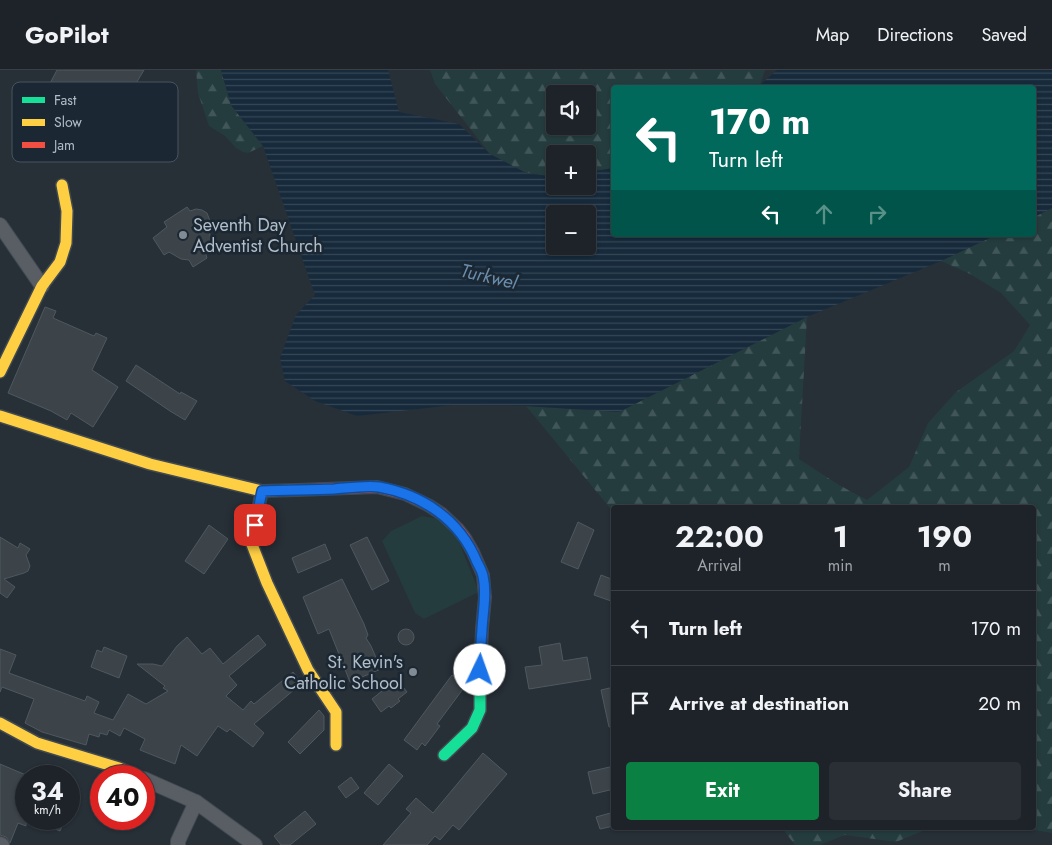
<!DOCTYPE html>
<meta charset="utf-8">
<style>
:root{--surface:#1d2329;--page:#2a2f35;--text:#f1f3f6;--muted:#a0a4a8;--line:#3b4046;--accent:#0b8043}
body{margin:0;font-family:Jost,sans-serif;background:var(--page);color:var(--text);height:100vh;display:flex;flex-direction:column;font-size:19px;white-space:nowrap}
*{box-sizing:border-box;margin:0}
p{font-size:16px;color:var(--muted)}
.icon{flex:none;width:28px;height:28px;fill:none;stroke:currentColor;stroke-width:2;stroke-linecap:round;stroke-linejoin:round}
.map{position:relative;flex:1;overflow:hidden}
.sheet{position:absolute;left:611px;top:435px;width:425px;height:325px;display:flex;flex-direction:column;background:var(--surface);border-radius:5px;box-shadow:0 1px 4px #0004,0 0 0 1px var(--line)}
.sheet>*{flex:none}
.top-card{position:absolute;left:611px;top:15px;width:425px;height:152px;border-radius:5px;box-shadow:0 1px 4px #0004,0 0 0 1px var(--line);background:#00695c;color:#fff;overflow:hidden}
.buttons{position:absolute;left:546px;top:15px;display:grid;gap:10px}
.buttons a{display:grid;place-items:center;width:50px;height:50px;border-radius:5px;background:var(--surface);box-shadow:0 1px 4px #0004,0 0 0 1px var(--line);font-size:25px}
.speed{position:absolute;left:15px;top:695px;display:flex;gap:10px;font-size:25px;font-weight:700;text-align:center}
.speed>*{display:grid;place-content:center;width:65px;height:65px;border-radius:50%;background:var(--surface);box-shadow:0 1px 4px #0004,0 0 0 1px var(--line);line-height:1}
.speed small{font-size:12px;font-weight:400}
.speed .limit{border:8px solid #d22;background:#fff;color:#111}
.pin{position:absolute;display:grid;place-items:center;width:42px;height:42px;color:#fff;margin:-21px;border-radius:10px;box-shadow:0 2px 8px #0006}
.me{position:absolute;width:55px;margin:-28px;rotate:3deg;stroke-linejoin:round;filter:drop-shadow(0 0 4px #0008)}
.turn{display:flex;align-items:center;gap:18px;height:105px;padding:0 15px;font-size:22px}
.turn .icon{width:65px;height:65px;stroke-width:2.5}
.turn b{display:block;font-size:35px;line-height:42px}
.lanes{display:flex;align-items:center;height:48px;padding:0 15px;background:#0003;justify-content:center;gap:25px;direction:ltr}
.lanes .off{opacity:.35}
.eta{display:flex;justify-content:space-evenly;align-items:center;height:85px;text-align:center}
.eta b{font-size:30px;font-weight:700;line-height:35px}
.action{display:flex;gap:10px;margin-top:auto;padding:10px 15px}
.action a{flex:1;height:58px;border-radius:5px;background:var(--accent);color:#fff;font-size:20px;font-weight:700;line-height:58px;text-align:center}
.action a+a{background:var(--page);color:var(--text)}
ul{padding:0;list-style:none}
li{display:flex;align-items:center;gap:15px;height:75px;padding:0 15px;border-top:1px solid var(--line)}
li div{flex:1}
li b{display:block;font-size:19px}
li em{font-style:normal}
header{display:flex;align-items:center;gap:30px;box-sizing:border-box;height:70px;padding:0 25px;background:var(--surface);border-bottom:1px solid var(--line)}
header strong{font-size:24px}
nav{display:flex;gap:28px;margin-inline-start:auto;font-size:18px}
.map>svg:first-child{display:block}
.forest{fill:url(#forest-firs);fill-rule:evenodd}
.pitch{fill:#243c3d}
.water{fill:url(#water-rules);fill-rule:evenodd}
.building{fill:#3c444a;stroke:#4f585f}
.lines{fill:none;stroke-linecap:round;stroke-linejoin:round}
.street-casing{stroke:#424a51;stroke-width:16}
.fast-casing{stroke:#424a51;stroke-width:14}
.slow-casing{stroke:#424a51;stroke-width:14}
.jam-casing{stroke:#424a51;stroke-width:14}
.street{stroke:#585e64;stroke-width:14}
.fast{stroke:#16e098;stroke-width:11}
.slow{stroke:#ffcf43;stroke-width:11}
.jam{stroke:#f24e42;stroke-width:11}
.route-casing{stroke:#114b97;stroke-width:12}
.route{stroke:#1a73e8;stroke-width:9}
.poi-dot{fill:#818b95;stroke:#1b2732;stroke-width:2}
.labels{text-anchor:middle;stroke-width:5;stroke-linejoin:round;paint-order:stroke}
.poi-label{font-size:18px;fill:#b1bdc8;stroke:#1b2732;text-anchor:start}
.water-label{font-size:19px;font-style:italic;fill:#688caa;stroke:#1b2732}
.key{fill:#1b2732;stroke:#48545f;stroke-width:1}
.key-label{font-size:14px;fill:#b1bdc8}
</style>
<header>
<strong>GoPilot</strong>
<nav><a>Map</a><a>Directions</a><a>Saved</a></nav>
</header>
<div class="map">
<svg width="1052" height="775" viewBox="0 0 1052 775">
<defs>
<pattern id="forest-firs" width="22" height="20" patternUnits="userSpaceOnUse" patternTransform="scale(1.25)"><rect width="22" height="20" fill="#243c3d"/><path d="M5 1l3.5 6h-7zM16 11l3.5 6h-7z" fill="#415658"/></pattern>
<pattern id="water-rules" width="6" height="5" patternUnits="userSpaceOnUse" patternTransform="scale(1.25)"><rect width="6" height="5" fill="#162a3b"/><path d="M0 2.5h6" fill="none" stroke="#364756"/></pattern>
</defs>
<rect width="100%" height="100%" fill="#272f37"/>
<!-- forest -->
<g class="forest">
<polygon points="196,0 221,0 231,35 263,76 248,83 243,82 236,78 225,66 209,56 198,23"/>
<path d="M430 0H765L760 15 753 17 614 18V98L588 102V84H555V107L526 103 490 84 435 14ZM555 24H588V56H555Z"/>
<polygon points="1052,138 1052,763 1022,758 1034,758 1034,438 614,438 614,443 526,336 619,342 807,247 799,389 839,415 867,430 909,397 928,353 956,322 1014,281 1030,255 1001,223 970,204 941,191 996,165 1034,165 1034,147"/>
<polygon points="782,758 930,758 896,772 845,765 820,775 795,775"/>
</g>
<!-- pitch -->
<polygon class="pitch" points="422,446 440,449 458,469 479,522 424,549 415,543 382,471 391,461"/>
<!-- water -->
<g class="water">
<path d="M221 0H388L399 42 459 54 490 84 526 103 555 107V116H588V102L614 98V165H996L941 191 807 247 619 342 526 336 453 335 357 346 315 331 285 311 280 288 296 245 315 225 263 76 231 35ZM555 144H588V176H555Z"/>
<polygon points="777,0 1052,0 1052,138 1034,147 1034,18 753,17 760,15"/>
</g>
<!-- building -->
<g class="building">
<polygon points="57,0 144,0 116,47 98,37 100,33 70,20 63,33 45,23"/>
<polygon points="187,137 190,141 196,139 202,140 207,143 210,151 208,156 211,170 210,175 205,182 207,188 193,197 189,190 181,189 169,182 164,185 153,168 167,157 164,152"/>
<polygon points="45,237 56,241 53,248 94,266 96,263 107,268 92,300 118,317 93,357 71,343 67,350 51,341 8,323"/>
<polygon points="136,295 180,324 181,322 197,331 185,350 170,341 126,311"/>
<polygon points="578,452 594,460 578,499 561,492"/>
<polygon points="209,455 228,469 204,504 185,491"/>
<polygon points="0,467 18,478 20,473 30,479 26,485 30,496 28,501 24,503 4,509 15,517 7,528 0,523"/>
<polygon points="367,467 389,511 372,520 350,475"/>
<polygon points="325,474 331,489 298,503 292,488"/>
<polygon points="601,505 614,510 614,532 594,525"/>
<polygon points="342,509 364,554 368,565 366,568 371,576 381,599 350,612 329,559 318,564 303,527"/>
<circle cx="406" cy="567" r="8"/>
<polygon points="258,565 266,575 229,606 237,615 226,626 243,640 251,631 254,634 293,602 302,613 254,654 264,663 253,677 230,659 227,662 218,656 197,686 181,675 175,694 140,680 145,669 124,658 120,666 109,660 107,665 100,663 99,667 89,664 86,675 42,662 25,653 34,629 2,617 0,622 0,579 16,585 9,603 85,631 87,626 99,632 94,643 113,650 128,624 146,634 168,621 163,618 165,616 137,594 153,594 162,596 177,576 187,567 202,584 210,578 223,594"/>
<polygon points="560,573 563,591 587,587 591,609 529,619 525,597 542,595 539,577"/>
<polygon points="104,577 127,586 119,608 91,597 97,580 102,582"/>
<polygon points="452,605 466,615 437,654 440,656 425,676 422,673 417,680 404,670"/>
<polygon points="397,609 407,622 398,629 400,631 391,638 389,636 381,642 372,629"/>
<polygon points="614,617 614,656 609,657 601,620"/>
<polygon points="319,640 324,646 324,660 300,684 288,672"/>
<polygon points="483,683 507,704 459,760 453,755 440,770 435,766 427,775 383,775 411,743 406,739 416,728 433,743"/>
<polygon points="0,694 26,705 26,756 18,753 10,773 6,767 0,765"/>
<polygon points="389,694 403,706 378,735 364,723"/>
<polygon points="614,696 614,719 593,724 588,702"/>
<polygon points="351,707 359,718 346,728 338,717"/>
<polygon points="305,741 316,754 290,775 281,775 274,766"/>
<polygon points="614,742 614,756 600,759 596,747"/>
<polygon points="31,749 65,749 60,761"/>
</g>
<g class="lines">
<defs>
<g id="street">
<polyline points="0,155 42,216"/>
<polyline points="144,709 196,732 255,775"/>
<polyline points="0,774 2,775"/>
<polyline points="178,775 178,771 196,732"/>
</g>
<polyline id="fast" points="444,685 472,658 480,640 480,606"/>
<g id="slow">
<polyline points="0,302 42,216 60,192 66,173 67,141 62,115"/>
<polyline points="0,346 150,394 262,421 297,420"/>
<polyline points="262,421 251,472 267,513 308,600 336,642 336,675"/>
<polyline points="0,653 37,673 119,698 137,706"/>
</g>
<polyline id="jam" points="297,420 377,417 405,424 428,435 442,444 458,459 465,468 473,482 483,505 485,527 482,559 480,606"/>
</defs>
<!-- street casing -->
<use href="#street" class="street-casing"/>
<!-- fast casing -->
<use href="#fast" class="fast-casing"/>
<!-- slow casing -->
<use href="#slow" class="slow-casing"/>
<!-- jam casing -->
<use href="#jam" class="jam-casing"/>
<!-- street -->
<use href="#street" class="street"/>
<!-- fast -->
<use href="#fast" class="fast"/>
<!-- slow -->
<use href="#slow" class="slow"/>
<!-- jam -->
<use href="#jam" class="jam"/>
</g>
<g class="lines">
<defs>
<path id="route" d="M255 455 262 421C286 420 310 420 334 419 347 418 367 415 379 417 423 425 460 450 477 492 479 496 482 501 483 506 487 524 483 541 482 559 481 573 480 587 480 600"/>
</defs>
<!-- route casing -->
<use href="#route" class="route-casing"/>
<!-- route -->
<use href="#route" class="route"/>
</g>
<!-- markers -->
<g class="poi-dot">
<circle cx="183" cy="165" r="5"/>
<circle cx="413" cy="602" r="5"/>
</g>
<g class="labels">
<!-- poi labels -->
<g class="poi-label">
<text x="193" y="161">Seventh Day<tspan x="193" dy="21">Adventist Church</tspan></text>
<text x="403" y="598" text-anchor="end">St. Kevin's<tspan x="403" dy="21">Catholic School</tspan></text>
</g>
<!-- water labels -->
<g class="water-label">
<text transform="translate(489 206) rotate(13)" y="7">Turkwel</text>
</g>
</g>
<!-- legend -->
<rect x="12" y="12" width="166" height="80" rx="8" class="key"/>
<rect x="22" y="27" width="23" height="6" fill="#16e098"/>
<rect x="22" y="49" width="23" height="7" fill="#ffcf43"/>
<rect x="22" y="72" width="23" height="6" fill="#f24e42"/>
<g class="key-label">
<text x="54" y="35">Fast</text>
<text x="54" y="57">Slow</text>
<text x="54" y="80">Jam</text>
</g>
</svg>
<div class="buttons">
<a><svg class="icon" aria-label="sound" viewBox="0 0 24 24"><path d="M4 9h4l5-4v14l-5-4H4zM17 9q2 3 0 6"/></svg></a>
<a>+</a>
<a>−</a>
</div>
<div class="speed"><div>34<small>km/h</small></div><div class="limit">40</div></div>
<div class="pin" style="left:255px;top:455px;background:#d93025"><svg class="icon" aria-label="arrive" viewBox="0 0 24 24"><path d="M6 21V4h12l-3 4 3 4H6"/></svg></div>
<svg class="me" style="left:480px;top:600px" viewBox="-20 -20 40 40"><circle r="19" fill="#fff"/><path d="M0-13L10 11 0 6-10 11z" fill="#1a73e8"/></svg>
<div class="top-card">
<div class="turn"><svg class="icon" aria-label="left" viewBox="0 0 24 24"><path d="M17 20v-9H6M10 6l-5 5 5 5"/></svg><div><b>170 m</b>Turn left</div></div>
<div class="lanes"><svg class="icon" aria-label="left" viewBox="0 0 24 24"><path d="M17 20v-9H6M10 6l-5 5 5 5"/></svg><svg class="icon off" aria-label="ahead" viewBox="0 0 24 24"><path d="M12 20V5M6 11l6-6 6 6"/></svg><svg class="icon off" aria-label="right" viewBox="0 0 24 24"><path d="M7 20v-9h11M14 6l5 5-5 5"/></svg></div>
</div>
<section class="sheet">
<div class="eta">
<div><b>22:00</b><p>Arrival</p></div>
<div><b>1</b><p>min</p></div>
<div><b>190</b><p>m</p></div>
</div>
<ul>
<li><svg class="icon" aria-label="left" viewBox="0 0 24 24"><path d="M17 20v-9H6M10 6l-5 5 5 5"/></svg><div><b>Turn left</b></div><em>170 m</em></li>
<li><svg class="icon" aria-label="arrive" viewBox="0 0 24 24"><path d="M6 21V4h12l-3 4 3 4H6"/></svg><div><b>Arrive at destination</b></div><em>20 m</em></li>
</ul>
<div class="action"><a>Exit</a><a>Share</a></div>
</section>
</div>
